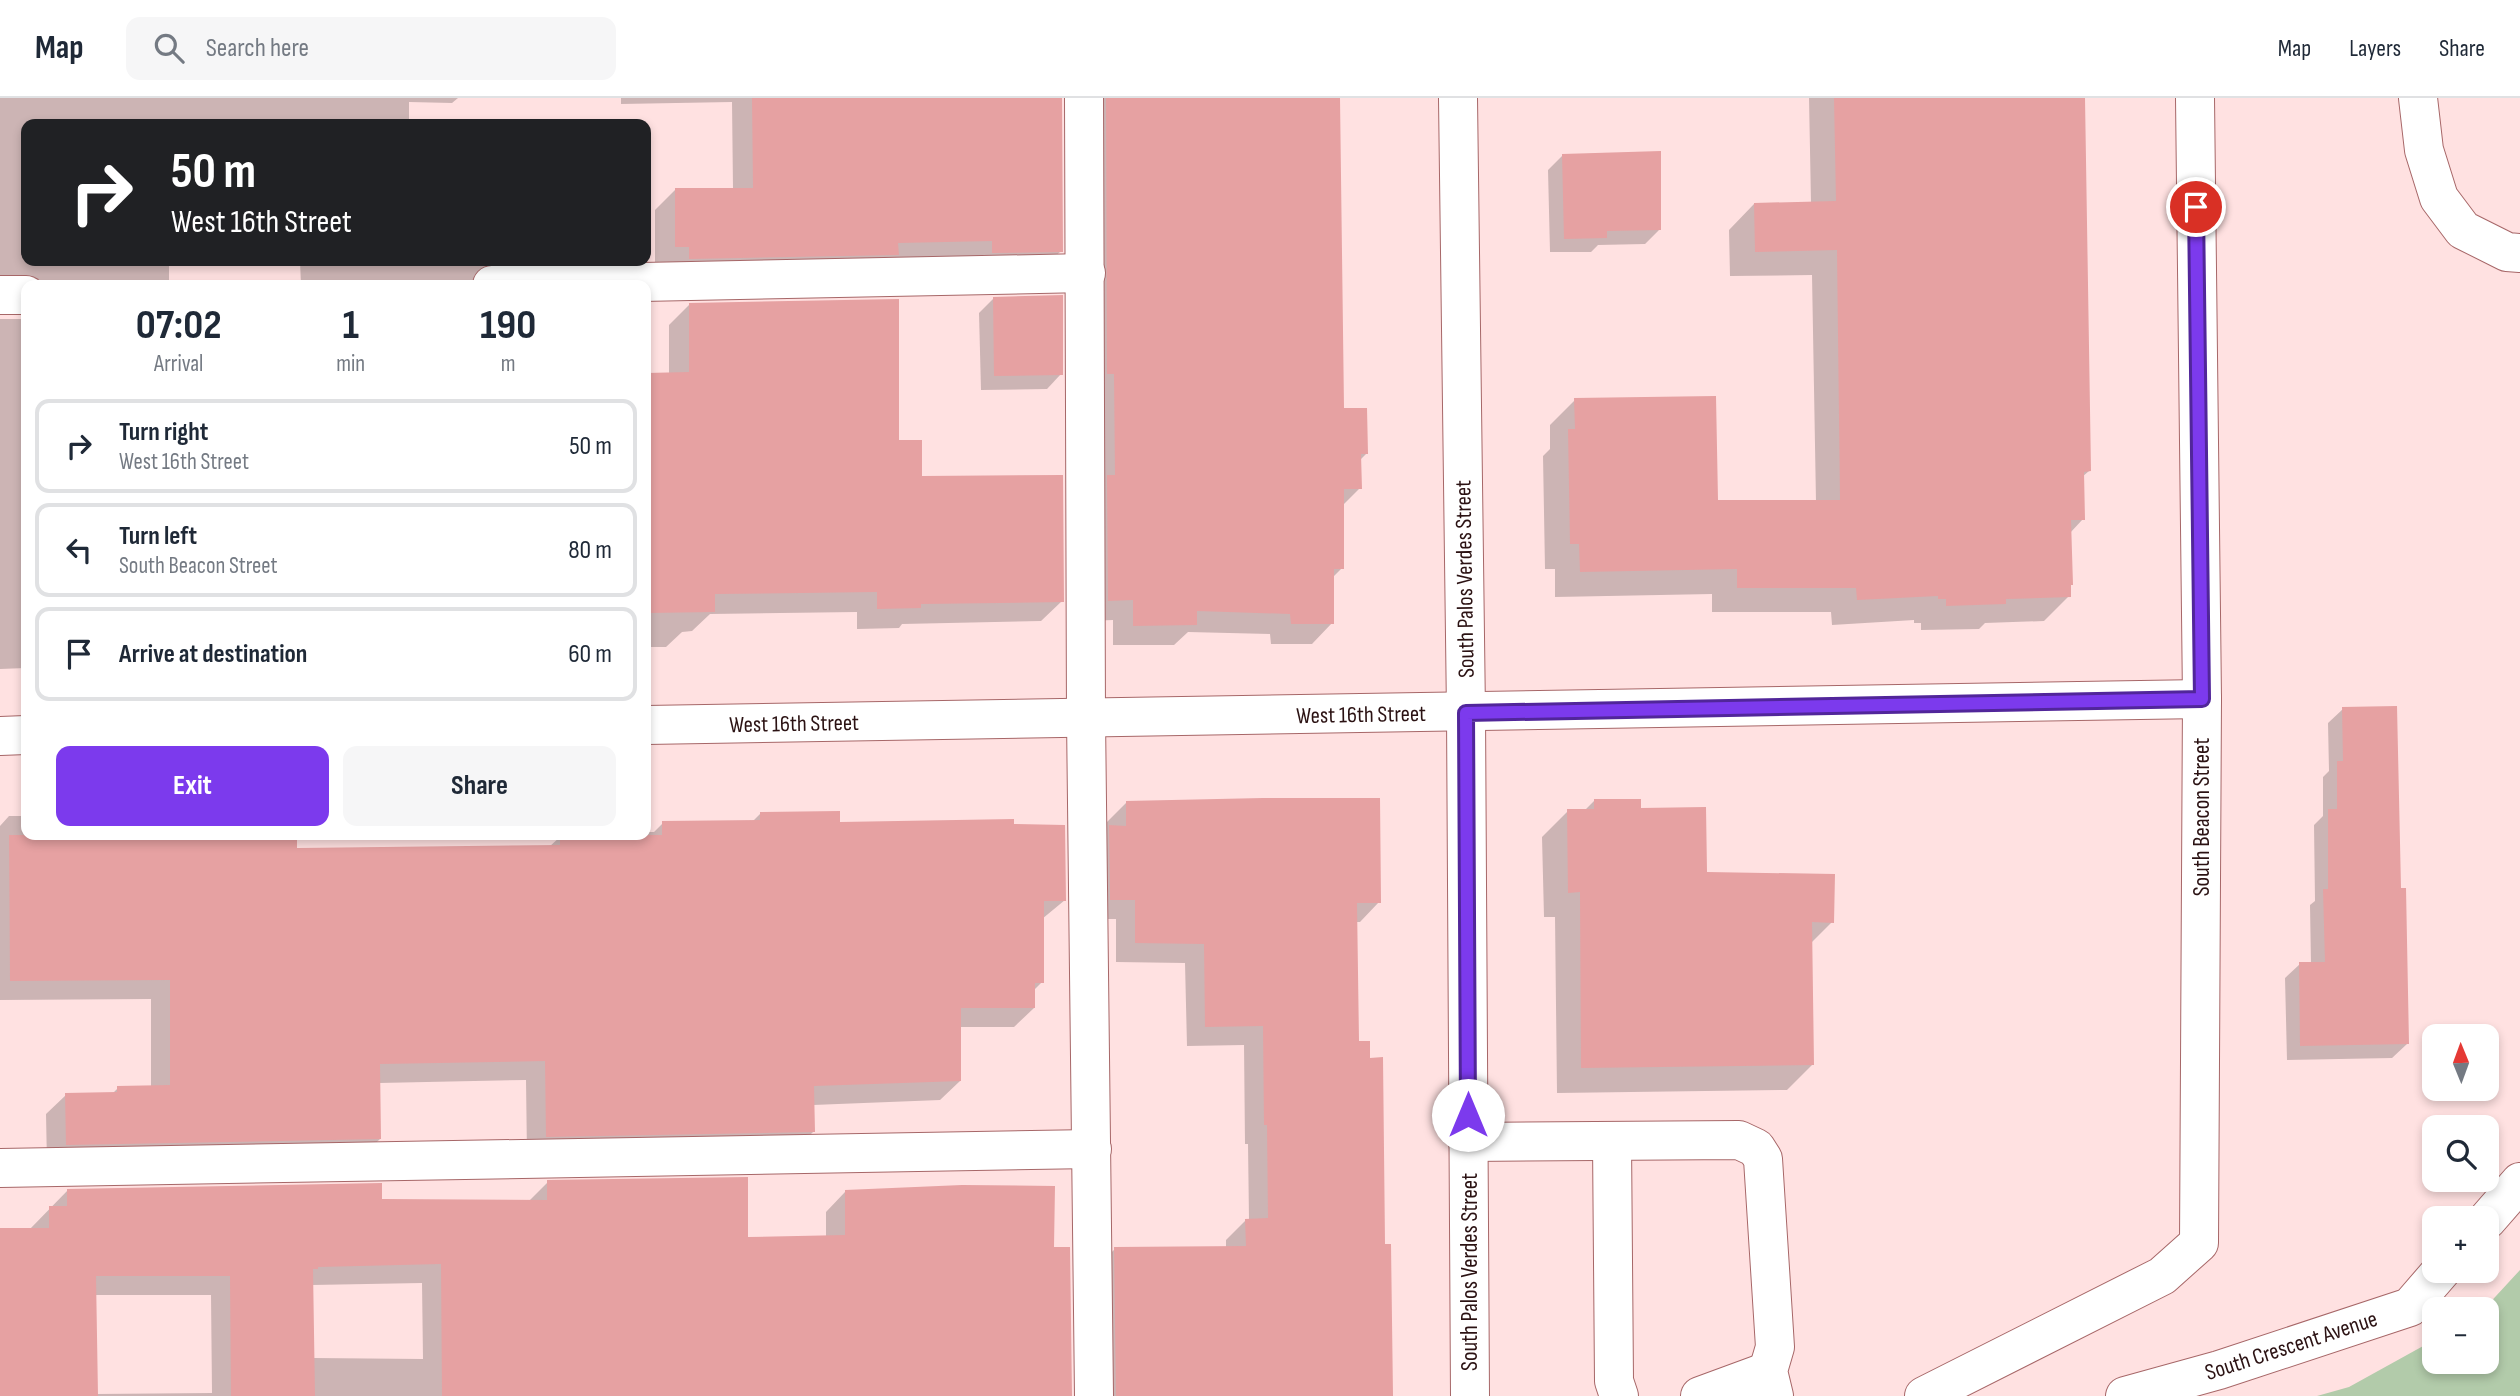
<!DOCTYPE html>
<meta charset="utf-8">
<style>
:root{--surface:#fff;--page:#f6f6f7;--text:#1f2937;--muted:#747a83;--line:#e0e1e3;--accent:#7c3aed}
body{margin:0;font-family:"Sofia Sans Condensed",sans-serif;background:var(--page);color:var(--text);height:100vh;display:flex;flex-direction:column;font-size:26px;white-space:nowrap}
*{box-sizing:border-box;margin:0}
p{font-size:23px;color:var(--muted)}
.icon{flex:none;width:38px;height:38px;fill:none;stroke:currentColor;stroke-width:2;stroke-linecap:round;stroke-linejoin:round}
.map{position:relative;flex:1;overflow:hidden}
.sheet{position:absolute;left:21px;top:182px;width:630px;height:560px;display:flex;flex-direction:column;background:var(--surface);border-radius:14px;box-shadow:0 4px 10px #0003}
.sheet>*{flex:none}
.banner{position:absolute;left:21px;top:21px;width:630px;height:147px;border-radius:14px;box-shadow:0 4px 10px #0003;background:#202124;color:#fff;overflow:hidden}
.needle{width:46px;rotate:359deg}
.buttons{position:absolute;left:2422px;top:926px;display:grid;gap:14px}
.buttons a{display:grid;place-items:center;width:77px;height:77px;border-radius:14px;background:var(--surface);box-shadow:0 4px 10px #0003;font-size:35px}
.pin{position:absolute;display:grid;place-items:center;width:60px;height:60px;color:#fff;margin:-30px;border:4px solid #fff;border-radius:50%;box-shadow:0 2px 7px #0007}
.me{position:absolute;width:77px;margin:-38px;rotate:0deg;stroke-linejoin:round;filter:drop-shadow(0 0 5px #0008)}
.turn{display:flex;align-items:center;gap:24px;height:147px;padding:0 35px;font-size:32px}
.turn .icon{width:91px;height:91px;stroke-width:2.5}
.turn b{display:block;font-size:49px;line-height:60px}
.eta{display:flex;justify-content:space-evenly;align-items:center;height:119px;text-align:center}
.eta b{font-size:42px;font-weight:700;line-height:49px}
.action{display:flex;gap:14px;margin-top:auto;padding:14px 35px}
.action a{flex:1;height:80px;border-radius:14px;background:var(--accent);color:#fff;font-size:28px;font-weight:700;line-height:80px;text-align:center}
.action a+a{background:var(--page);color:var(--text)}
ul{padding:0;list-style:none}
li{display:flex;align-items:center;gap:21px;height:94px;margin:0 14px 10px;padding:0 21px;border:4px solid var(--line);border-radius:14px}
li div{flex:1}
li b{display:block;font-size:26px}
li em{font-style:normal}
header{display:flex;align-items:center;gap:42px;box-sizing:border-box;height:98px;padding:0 35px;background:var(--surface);border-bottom:2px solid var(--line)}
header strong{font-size:33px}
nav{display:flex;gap:38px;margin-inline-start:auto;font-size:24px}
.search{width:490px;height:63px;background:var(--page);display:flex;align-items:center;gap:18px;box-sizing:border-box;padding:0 24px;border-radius:14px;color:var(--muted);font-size:26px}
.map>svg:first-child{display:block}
.green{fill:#b2cbaa}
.shadow{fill:#0003;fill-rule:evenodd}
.building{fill:#e6a1a2}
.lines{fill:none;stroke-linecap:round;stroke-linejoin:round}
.minor-casing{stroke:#a76768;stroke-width:40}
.minor{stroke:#fff;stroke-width:38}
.route-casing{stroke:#51269a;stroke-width:18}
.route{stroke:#7c3aed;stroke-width:12}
.labels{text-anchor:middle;stroke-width:7;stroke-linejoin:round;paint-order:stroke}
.street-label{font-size:23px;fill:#2b1213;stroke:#fff}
</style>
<header>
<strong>Map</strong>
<div class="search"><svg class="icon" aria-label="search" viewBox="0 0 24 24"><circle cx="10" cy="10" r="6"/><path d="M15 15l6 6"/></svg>Search here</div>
<nav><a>Map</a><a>Layers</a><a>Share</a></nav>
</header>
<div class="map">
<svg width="2520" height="1298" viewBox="0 0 2520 1298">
<rect width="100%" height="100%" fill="#ffe1e1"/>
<!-- green -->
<polygon class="green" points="2520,1172 2520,1298 2317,1298 2349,1289 2434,1242 2434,1264 2487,1264 2487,1211 2484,1211"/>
<!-- shadow -->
<g class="shadow">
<polygon points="0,0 458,0 452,5 409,4 409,26 26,26 26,163 169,163 169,187 26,187 0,195"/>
<polygon points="621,0 1060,0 1061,153 1040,173 655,168 655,112 676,91 733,91 732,4 621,6"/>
<polygon points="1070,0 1338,0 1342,312 1367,355 1360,362 1360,390 1342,408 1342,470 1332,480 1332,525 1312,546 1271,546 1270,536 1188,534 1174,547 1113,547 1113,522 1088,523"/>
<polygon points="1809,0 2083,0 2089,373 2082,379 2083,421 2070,435 2069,498 2044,523 1985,525 1979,531 1921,532 1921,525 1914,525 1914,522 1832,527 1831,514 1712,514 1712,496 1555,499 1555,471 1545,471 1543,358 1550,351 1550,327 1575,302 1716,404 1816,404 1812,177 1730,178 1729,132 1754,106 1811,105"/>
<polygon points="1563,57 1659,132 1645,146 1598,147 1591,154 1550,154 1548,72"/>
<polygon points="300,163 517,163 517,164 496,184 468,185 468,187 301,187"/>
<polygon points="994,200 1061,276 1047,291 981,292 979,215"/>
<polygon points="689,207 898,344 920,379 1062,503 1041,523 902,526 899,530 857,531 857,514 710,516 692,533 682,534 666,549 646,549 646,276 669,275 669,227"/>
<polygon points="0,221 26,221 26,570 0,571"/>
<polygon points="2343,611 2399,792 2407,946 2392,960 2287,962 2285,880 2300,866 2311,866 2310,807 2315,803 2314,727 2323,718 2323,679 2329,673 2328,625"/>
<polygon points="1594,703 1640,712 1705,776 1832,824 1810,846 1812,967 1787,992 1557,995 1555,819 1544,819 1542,739 1568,713 1584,713"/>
<polygon points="1126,705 1379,804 1360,824 1355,824 1358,945 1383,1148 1391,1298 1097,1298 1095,1170 1115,1151 1226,1150 1226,1142 1246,1122 1249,1122 1248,1046 1245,1046 1244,947 1187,948 1185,865 1116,864 1116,821 1091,821 1090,749 1107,732 1107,724"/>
<polygon points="760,716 838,726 1013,728 1065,802 1042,821 1042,884 1033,893 1034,910 1014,929 959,929 960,983 940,1002 813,1007 814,1033 794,1053 527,1058 526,982 379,985 380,1041 360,1060 47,1066 46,1016 66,997 112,996 118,990 151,989 151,901 0,902 0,728 9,718 26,718 26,737 279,737 295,752 549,749 561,738 646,737 646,734 654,734 663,725 752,724"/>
<path d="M548 1084 746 1141 826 1139V1114L845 1094 1052 1151 1070 1298H0V1131H30L68 1092 381 1103 528 1104ZM422 1185 423 1261 313 1260 312 1187ZM95 1197H211L212 1295 96 1296Z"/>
</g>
<!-- building -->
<g class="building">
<polygon points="752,0 1062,0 1063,154 992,155 992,143 898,145 899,157 689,161 689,149 675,149 675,90 753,90"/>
<polygon points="1106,0 1340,0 1344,310 1367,310 1368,356 1361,356 1362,391 1344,391 1344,471 1334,471 1334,526 1291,526 1290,516 1197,513 1197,527 1133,528 1133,502 1108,503 1107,377 1115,377 1114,276 1107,276"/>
<polygon points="1834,0 2085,0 2091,373 2084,374 2085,422 2071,422 2073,487 2071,487 2071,499 2006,501 2006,506 1946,508 1946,501 1938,501 1938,498 1857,502 1856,490 1737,490 1737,471 1580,474 1579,446 1570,446 1568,331 1575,331 1574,300 1716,298 1718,402 1840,402 1837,152 1755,154 1754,105 1836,103"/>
<polygon points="1661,53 1661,132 1607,133 1607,140 1564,141 1562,56"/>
<polygon points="1063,197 1063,277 994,278 993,199"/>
<polygon points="899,201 899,342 922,342 922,378 1063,377 1064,504 921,506 921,510 877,511 877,494 715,496 715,514 646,515 646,275 689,274 689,205"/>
<polygon points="2397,608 2401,790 2406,790 2409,946 2300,948 2299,864 2325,864 2323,791 2328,791 2328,711 2337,711 2337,663 2343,663 2342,609"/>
<polygon points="1263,700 1380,700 1381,805 1357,805 1359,943 1370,943 1370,960 1383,959 1385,1146 1391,1146 1393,1298 1116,1298 1114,1149 1246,1148 1245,1121 1268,1120 1267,1027 1264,1027 1263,928 1205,929 1204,846 1135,845 1135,802 1110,802 1109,727 1126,728 1126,703"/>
<polygon points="1594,701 1641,701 1641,710 1706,709 1707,774 1835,776 1834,825 1812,824 1814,967 1581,970 1580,794 1568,795 1567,711 1594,711"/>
<polygon points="840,713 840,724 1014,721 1014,726 1065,727 1066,803 1044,803 1044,885 1035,885 1035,910 961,910 961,983 814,988 815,1034 546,1039 545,963 380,966 381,1041 66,1047 65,995 117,994 117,988 170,987 170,882 10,883 9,737 297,737 297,750 560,747 560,737 662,737 662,723 760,722 760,714"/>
<polygon points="748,1079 748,1139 845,1137 845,1092 962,1087 1055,1088 1054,1149 1070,1149 1072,1298 442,1298 441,1166 318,1169 318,1171 313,1171 315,1298 231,1298 230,1178 96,1178 98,1298 0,1298 0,1130 49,1130 49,1108 67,1108 67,1091 382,1085 382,1101 547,1102 547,1082"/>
</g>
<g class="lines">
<defs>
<g id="minor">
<polyline points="1084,0 1086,620 1094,1298"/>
<polyline points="1458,0 1466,615 1470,1298"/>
<polyline points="2418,0 2424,52 2439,100 2463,132 2507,154 2520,155"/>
<polyline points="492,187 1086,175"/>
<polyline points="0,197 26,197"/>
<polyline points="646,627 2202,601"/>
<polyline points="0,638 26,637"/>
<polyline points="1612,1043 1614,1283 1619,1298"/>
<polyline points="1468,1044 1739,1042 1756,1050 1763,1061 1775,1249 1768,1273 1774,1298"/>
<polyline points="0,1070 1092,1051"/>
<polyline points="2487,1122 2520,1084"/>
<polyline points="1700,1298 1768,1273"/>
<polyline points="1924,1298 2162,1178 2199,1145 2202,601 2195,0"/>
<polyline points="2125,1298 2219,1272 2410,1209 2442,1172"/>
</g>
</defs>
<!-- minor casing -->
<use href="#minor" class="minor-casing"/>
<!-- minor -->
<use href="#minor" class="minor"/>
</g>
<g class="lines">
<defs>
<polyline id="route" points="1468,1017 1466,615 2202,601 2196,109"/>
</defs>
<!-- route casing -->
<use href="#route" class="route-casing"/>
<!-- route -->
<use href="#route" class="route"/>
</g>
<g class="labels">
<!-- street labels -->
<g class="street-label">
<text transform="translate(1464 481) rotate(-91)" y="8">South Palos Verdes Street</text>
<text transform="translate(1361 616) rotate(-1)" y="8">West 16th Street</text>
<text transform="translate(794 625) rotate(-1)" y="8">West 16th Street</text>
<text transform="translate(2201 719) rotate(-90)" y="8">South Beacon Street</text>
<text transform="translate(1469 1174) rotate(-90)" y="8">South Palos Verdes Street</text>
<text transform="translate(2291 1247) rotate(-18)" y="8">South Crescent Avenue</text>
</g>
</g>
</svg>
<div class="buttons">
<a><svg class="needle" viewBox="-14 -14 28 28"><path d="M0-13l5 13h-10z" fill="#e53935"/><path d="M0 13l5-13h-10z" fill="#747a83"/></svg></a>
<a><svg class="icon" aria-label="search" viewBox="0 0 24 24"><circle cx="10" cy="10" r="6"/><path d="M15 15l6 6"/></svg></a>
<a>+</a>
<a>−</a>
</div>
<div class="pin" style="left:2196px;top:109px;background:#d93025"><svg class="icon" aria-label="arrive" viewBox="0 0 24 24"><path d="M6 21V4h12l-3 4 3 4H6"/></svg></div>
<svg class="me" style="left:1468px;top:1017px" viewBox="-20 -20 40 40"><circle r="19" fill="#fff"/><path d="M0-13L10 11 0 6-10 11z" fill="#7c3aed"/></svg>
<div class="banner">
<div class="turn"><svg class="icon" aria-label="right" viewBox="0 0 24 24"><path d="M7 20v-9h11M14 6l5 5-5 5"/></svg><div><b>50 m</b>West 16th Street</div></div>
</div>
<section class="sheet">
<div class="eta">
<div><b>07:02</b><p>Arrival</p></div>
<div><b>1</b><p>min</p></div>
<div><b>190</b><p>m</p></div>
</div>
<ul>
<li><svg class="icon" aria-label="right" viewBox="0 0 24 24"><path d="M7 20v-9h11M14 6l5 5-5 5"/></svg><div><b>Turn right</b><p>West 16th Street</p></div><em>50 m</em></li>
<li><svg class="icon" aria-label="left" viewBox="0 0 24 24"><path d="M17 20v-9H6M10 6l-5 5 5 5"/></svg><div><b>Turn left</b><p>South Beacon Street</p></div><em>80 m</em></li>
<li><svg class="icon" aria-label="arrive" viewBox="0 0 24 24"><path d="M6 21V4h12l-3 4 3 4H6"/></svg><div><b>Arrive at destination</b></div><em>60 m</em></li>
</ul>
<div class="action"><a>Exit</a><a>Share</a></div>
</section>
</div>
